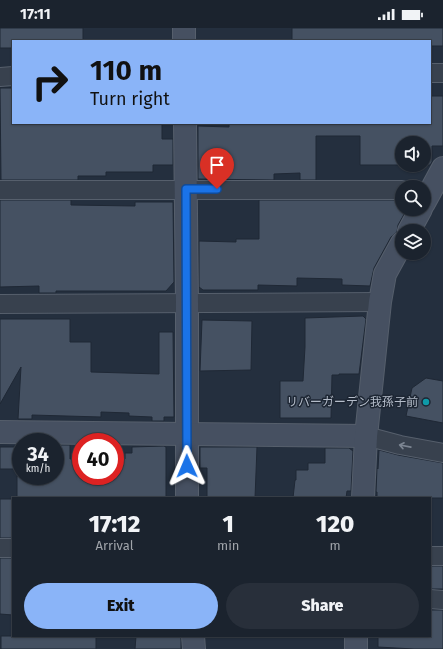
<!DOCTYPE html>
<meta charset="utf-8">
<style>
:root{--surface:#1b232e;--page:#282f3a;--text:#f1f3f6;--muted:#a0a4aa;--line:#39404a;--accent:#8ab4f8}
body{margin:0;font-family:"Fira Sans","Noto Sans JP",sans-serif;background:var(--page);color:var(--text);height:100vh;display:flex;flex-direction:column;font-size:15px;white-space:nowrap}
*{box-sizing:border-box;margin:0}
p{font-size:13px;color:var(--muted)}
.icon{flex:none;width:22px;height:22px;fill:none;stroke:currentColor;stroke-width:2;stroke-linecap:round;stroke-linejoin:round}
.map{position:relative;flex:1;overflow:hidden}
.sheet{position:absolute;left:12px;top:469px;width:419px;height:140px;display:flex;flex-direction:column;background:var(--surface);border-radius:0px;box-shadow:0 1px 3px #0004,0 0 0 1px var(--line)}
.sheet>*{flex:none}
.guide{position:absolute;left:12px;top:12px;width:419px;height:84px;border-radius:0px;box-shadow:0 1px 3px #0004,0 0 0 1px var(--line);background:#8ab4f8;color:#111;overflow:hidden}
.controls{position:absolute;left:395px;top:108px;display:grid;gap:8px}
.controls a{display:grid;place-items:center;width:36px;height:36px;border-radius:50%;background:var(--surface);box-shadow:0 1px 3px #0004,0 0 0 1px var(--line);font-size:20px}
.speed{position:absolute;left:12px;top:405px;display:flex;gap:8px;font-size:20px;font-weight:700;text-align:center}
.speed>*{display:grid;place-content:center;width:52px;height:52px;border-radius:50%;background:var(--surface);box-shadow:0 1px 3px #0004,0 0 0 1px var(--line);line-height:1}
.speed small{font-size:10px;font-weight:400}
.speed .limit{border:6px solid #d22;background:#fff;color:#111}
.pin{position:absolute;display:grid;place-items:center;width:34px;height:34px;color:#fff;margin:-41px -17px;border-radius:50% 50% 50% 0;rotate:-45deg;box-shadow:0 0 4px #0007}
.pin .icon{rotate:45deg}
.me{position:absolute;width:44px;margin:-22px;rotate:359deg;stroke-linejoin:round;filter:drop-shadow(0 0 3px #0008)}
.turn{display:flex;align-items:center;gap:14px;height:84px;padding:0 12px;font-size:18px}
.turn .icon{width:52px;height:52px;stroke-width:2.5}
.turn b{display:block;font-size:28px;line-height:34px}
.eta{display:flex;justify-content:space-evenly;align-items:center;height:68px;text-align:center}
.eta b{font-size:24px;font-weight:800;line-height:28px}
.cta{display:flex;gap:8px;margin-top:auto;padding:8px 12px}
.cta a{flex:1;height:46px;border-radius:24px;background:var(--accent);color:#111;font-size:16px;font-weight:800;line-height:46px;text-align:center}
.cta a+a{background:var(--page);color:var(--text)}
.status{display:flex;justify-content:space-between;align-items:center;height:28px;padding:0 20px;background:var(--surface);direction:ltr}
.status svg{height:11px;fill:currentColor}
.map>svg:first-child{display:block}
.building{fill:#455162;stroke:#1f2835;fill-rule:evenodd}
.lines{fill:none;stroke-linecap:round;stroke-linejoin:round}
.street-casing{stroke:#565f6c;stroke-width:20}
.secondary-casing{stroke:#565f6c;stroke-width:24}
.street{stroke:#38414e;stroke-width:18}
.secondary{stroke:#465061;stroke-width:22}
.oneway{stroke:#7c8592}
.route-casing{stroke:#114b97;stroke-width:10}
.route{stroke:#1a73e8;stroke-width:7}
.culture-dot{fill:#0f9aa8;stroke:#1d2633;stroke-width:1.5}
.labels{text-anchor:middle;stroke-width:3;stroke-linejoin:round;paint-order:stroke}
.poi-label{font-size:12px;fill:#b4bcc9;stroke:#1d2633;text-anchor:end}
</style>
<div class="status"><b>17:11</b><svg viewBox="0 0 49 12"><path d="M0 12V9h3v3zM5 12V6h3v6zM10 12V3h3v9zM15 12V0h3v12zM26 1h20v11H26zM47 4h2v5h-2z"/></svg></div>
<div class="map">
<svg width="443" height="621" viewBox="0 0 443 621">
<rect width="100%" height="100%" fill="#242f3e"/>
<!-- building -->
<g class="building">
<polygon points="0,0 83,0 83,13 13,13 13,20 0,20"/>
<polygon points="292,0 443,0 443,18 430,18 430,13 292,13"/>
<polygon points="0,60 13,60 13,95 162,95 162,111 173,111 173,137 153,137 153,144 106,144 106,148 78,148 78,152 1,152"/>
<path d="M430 68H443V118H432V134L430 137H360V108H316V152H300V145L274 146V152L198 151V98L229 99V96L258 95H430ZM402 115H424V137H402Z"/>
<polygon points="0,172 71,172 71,177 135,178 135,174 173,174 174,254 166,263 56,263 56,265 39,265 39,258 0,259"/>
<polygon points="259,172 402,172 402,181 407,181 398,197 397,204 391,209 374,240 370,258 342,257 342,251 297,250 297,258 258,257 258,262 203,262 199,259 199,213 236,214 236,211 259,211"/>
<polygon points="363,288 366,291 359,346 339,346 339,347 332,347 331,390 280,390 280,353 303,353 305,319 305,290"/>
<polygon points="0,291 70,291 70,314 91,314 91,344 159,346 159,304 173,304 174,389 164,389 164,393 152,393 152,389 129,388 129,385 101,384 101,389 32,387 32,391 18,391 21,339 0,376"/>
<polygon points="202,292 252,293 251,342 200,343"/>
<polygon points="426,350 443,353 443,395 406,388 412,360"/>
<polygon points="55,417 70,417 70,431 81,431 81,448 115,448 115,431 125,431 125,425 132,425 132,419 164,418 166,419 166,470 17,470 17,448 55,448"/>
<rect x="0" y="419" width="21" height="22"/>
<polygon points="200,419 257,419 255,470 207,470 207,440 200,440"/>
<polygon points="325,420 349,420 353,423 351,463 347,463 346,470 293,470 295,452 296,452 296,442 308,442 308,435 325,435"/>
<polygon points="379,422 398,427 443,435 443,470 377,470 377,464 376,464 377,440 378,441"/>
<rect x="0" y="471" width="13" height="39"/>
<polygon points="0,530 13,530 13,587 0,586"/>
<rect x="430" y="538" width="13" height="23"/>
<polygon points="430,582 443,582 443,621 414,621 378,619 378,608 430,608"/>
<rect x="1" y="608" width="95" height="13"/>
<polygon points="136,608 181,608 181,621 135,621"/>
</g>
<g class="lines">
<defs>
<g id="street">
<polyline points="430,45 443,45"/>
<polyline points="0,49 13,48"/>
<polyline points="0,162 402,162"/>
<polyline points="0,276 380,274"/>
<polyline points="366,408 400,417 443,425"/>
<polyline points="0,520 13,520"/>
<polyline points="430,528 443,528"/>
<polyline points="430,571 443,572"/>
</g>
<g id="secondary">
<polyline points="184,0 184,13"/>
<polyline points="185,95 187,275 187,470"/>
<polyline points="424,175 443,140"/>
<polyline points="409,203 421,181"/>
<polyline points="0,404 366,408"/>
<polyline points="363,470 366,408 380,274 385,246 402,215"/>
<polyline points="193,608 194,621"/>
<polyline points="356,621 356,608"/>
</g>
</defs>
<!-- street casing -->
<use href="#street" class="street-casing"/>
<!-- secondary casing -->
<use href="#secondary" class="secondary-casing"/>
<!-- street -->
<use href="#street" class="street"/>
<!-- secondary -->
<use href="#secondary" class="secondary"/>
</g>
<!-- one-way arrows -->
<defs><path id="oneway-shaft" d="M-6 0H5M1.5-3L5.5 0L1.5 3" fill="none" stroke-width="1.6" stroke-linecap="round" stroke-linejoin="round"/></defs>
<use class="oneway" href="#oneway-shaft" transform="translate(405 418) rotate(-169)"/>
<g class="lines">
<defs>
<polyline id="route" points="187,438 186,161 217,161"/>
</defs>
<!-- route casing -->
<use href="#route" class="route-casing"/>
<!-- route -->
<use href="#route" class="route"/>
</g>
<!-- markers -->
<circle class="culture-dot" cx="426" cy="374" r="4"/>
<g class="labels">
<!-- poi labels -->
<g class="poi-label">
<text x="418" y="378">リバーガーデン我孫子前</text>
</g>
</g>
</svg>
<div class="controls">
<a><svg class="icon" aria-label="sound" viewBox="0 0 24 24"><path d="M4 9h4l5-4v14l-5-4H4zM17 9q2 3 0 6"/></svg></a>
<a><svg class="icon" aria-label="search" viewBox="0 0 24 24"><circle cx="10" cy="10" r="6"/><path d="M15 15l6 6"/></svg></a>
<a><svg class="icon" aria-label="layers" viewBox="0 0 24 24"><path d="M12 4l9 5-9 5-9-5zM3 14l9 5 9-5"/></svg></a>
</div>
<div class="speed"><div>34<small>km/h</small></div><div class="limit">40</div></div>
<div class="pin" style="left:217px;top:161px;background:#d93025"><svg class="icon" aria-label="arrive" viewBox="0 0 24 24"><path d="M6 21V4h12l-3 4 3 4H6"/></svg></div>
<svg class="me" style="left:187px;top:438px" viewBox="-20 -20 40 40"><path d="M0-17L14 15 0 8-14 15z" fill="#1a73e8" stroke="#fff" stroke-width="4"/></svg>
<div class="guide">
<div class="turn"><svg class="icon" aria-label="right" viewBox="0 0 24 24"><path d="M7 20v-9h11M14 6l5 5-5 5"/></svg><div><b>110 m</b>Turn right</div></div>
</div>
<section class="sheet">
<div class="eta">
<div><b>17:12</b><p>Arrival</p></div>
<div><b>1</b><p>min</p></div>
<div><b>120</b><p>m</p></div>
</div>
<div class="cta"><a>Exit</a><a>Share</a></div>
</section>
</div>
